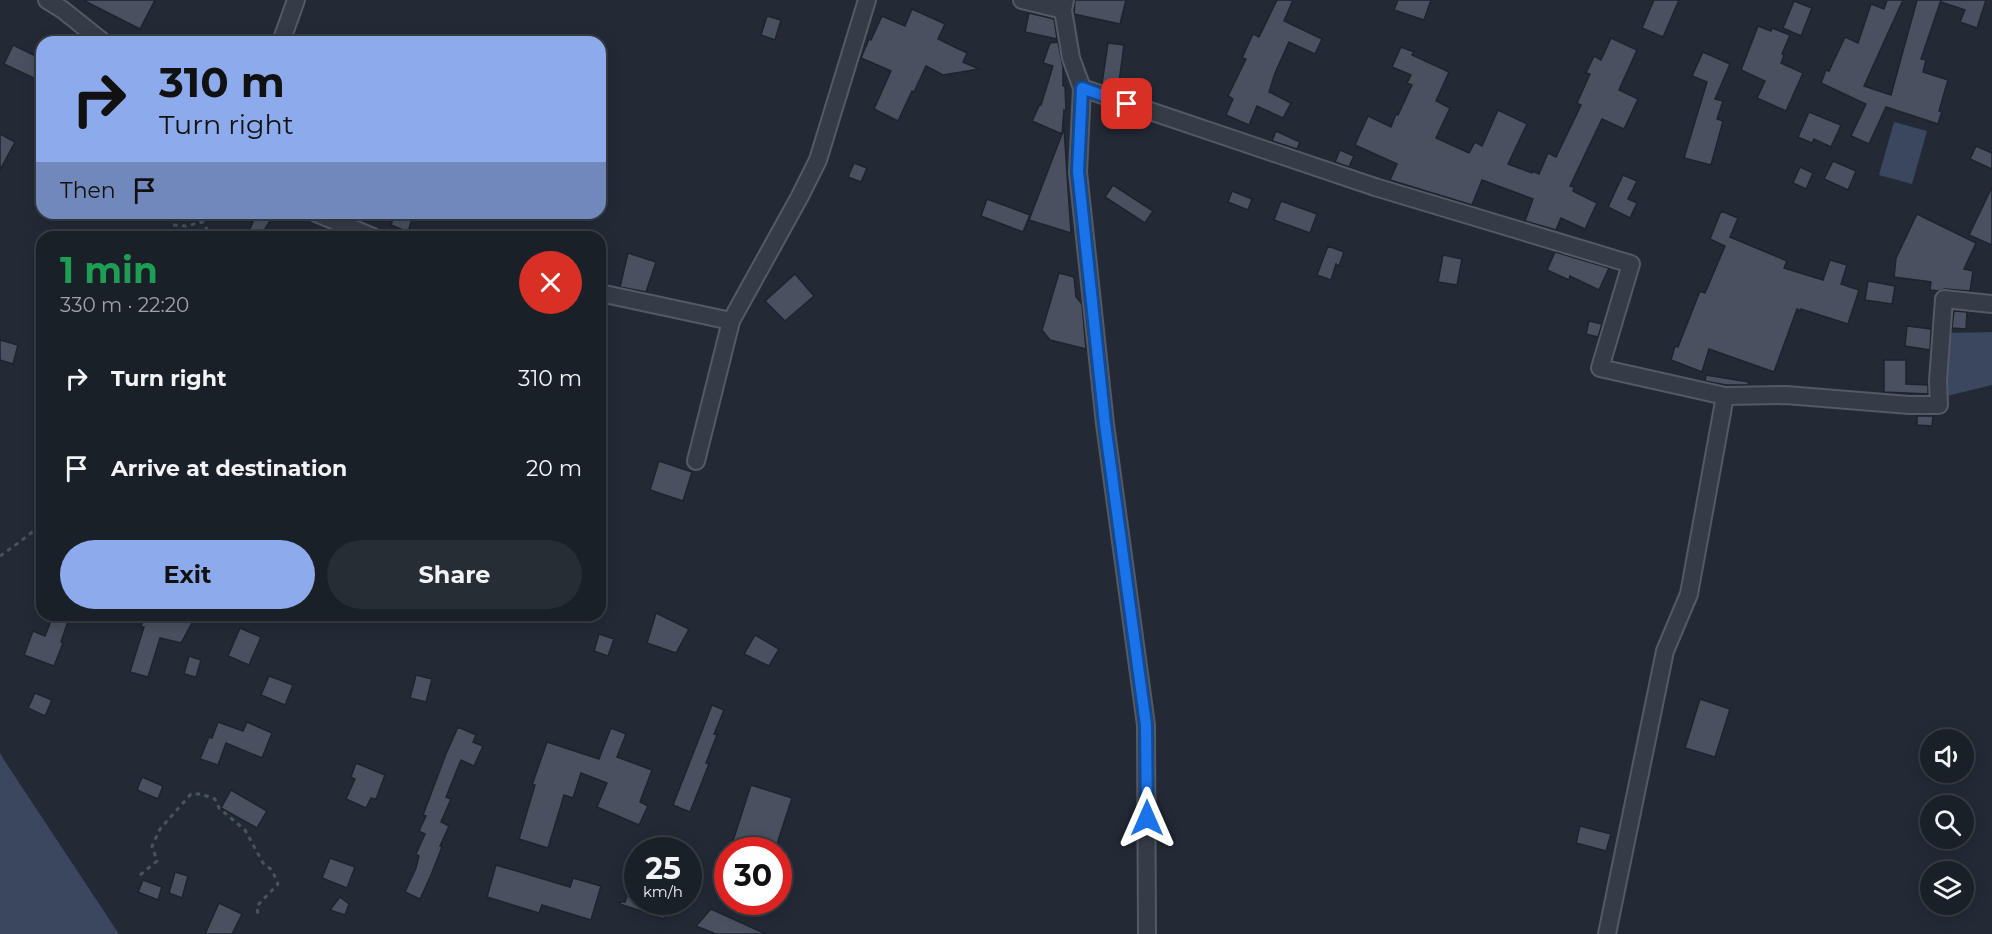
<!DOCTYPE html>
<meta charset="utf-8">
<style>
:root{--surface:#1a2028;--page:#272d34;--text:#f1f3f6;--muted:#9fa3a8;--line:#383e45;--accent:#8dabec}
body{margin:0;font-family:Montserrat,sans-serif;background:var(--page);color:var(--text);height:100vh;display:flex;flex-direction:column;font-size:22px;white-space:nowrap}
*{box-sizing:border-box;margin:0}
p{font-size:20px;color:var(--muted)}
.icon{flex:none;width:33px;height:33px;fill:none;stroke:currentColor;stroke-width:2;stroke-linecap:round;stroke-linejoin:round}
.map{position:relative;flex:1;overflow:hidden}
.drawer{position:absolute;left:36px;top:231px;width:570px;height:390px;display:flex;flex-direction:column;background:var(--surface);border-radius:18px;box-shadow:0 3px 15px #0003,0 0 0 2px var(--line)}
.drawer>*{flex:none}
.guide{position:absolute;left:36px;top:36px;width:570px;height:183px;border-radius:18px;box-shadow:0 3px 15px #0003,0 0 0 2px var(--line);background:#8dabec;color:#111;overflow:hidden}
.controls{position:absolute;left:1920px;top:729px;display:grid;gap:12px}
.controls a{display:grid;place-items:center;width:54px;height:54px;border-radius:50%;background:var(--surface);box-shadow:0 3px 15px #0003,0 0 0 2px var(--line);font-size:30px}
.speed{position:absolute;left:624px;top:837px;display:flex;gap:12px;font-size:30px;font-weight:700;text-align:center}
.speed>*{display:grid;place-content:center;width:78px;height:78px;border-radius:50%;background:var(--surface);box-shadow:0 3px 15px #0003,0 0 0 2px var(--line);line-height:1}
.speed small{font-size:15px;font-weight:400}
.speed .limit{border:9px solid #d22;background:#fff;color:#111}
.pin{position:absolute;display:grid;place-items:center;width:51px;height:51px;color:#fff;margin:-26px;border-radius:12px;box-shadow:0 3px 9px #0006}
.me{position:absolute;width:66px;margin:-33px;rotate:0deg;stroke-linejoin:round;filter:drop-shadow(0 0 4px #0008)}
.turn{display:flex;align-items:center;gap:21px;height:126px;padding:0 24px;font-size:27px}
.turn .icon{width:78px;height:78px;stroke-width:2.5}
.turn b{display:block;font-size:42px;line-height:51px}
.then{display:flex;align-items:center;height:57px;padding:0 24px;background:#0003;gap:12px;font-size:22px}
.round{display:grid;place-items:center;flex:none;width:63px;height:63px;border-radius:32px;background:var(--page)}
.summary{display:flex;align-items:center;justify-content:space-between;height:102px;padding:0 24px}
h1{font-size:36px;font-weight:700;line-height:45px;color:#1e9e55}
.primary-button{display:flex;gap:12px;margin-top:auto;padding:12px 24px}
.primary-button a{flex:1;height:69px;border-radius:36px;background:var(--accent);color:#111;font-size:24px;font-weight:700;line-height:69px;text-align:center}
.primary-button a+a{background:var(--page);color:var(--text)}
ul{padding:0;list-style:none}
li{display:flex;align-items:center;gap:18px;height:90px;padding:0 24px}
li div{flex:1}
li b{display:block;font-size:22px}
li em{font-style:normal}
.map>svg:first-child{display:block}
.water{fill:#3a475e}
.building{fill:#495160;stroke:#1e232d;stroke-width:1.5}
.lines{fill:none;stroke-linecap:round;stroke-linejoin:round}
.minor-casing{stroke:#545a64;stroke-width:20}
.path{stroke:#465559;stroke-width:3;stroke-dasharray:4.5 4.5;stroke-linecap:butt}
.minor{stroke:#363c47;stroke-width:16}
.route-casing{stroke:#114b97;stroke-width:15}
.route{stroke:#1a73e8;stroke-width:10}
</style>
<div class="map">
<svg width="1992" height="934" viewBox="0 0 1992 934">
<rect width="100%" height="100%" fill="#232a36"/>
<!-- water -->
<g class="water">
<polygon points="1894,122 1927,131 1912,184 1879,175"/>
<polygon points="1992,332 1992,385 1947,396 1946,333"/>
<polygon points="0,753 4,760 119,934 0,934"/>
</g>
<!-- building -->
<g class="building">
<polygon points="83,0 155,0 140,29"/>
<polygon points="1075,0 1126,0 1120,24 1074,14"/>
<polygon points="1277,0 1293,0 1284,21 1322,39 1315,54 1289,42 1275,73 1269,92 1291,103 1283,118 1257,106 1249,125 1226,115 1233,99 1228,96 1246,59 1242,58 1253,34 1259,37"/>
<polygon points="1398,0 1431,0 1424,20 1394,10"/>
<polygon points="1654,0 1679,0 1663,37 1642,28"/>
<polygon points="1887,0 1903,0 1864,86 1891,95 1917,0 1941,0 1921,59 1926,60 1923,72 1948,80 1939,111 1942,111 1938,124 1886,107 1869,144 1851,136 1866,104 1821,83 1826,70 1829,71 1845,37 1858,43 1871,4 1884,9"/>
<polygon points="1941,0 1986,0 1977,28 1960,22 1965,10 1941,2"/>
<polygon points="1794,1 1812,8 1801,36 1783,28"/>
<polygon points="912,9 945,24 938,39 967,53 963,62 979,69 943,75 926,66 914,92 912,91 898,121 874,109 891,71 861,58 869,39 871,40 882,16 905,26"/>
<polygon points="1029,13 1054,19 1057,39 1025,32"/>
<polygon points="767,16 781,20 775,40 761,35"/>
<polygon points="1758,26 1771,31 1772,28 1790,35 1782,54 1784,55 1781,63 1803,73 1786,111 1757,98 1765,81 1741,70"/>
<polygon points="1611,38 1637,50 1619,90 1638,99 1624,129 1602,119 1570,186 1574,187 1573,191 1597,203 1585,229 1561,218 1556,230 1525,221 1533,199 1482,180 1472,205 1390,180 1397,164 1355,145 1368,116 1391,127 1396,114 1398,115 1412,85 1407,83 1411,75 1392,67 1401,47 1414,52 1412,55 1449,72 1436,101 1450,108 1436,138 1469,153 1475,142 1482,146 1498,110 1527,124 1508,164 1532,173 1532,171 1539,174 1548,153 1556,157 1581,105 1577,103 1590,74 1586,73 1594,56 1601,60"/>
<polygon points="1058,42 1063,67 1063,86 1065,86 1066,111 1064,110 1062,134 1064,129 1071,233 1029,220 1062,134 1032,121 1040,104 1041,105 1053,66 1043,63 1050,43"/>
<polygon points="1108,43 1124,45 1118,89 1102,84"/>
<polygon points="13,45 42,59 42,82 4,64"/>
<polygon points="1703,52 1730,64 1715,99 1723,101 1717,119 1723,121 1711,165 1684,158 1707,82 1692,76"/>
<polygon points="1809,112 1841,125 1831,147 1814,139 1812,143 1798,137"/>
<polygon points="1276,131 1300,142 1297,149 1272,141"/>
<polygon points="0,134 15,142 0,170"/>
<polygon points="1976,146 1992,153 1992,169 1970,159"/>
<polygon points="1340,150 1354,156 1349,167 1335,162"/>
<polygon points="1833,161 1856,171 1848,190 1824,179"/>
<polygon points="854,163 867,168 861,182 848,177"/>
<polygon points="1800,167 1813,173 1806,189 1793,183"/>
<polygon points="1623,175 1637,181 1628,199 1637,203 1630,218 1608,207"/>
<polygon points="1113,185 1153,211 1145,223 1105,197"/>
<polygon points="1992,187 1992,245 1969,235"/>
<polygon points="1232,191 1252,199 1248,210 1228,202"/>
<polygon points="987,199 1030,215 1023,232 981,216"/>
<polygon points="1281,201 1317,214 1310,233 1274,220"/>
<polygon points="1721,211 1738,218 1730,237 1787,261 1784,268 1823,280 1830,260 1847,265 1841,284 1859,290 1848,324 1801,309 1801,311 1797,309 1774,372 1709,349 1702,372 1671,360 1675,346 1678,347 1700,291 1705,293 1725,246 1710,239"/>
<polygon points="236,213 275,213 260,237 246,237 253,222"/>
<polygon points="395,213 406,213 413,216 408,232 391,225"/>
<polygon points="1917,214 1976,243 1964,269 1973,271 1970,291 1945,289 1938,291 1930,290 1931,282 1894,277 1896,258"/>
<polygon points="1328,246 1344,252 1339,266 1336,264 1331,280 1317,275"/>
<polygon points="1555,252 1609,268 1599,290 1570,276 1569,280 1547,270"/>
<polygon points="628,253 656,262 646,292 620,287"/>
<polygon points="1443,255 1462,259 1457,285 1438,282"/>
<polygon points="1059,273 1074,277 1076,297 1082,304 1086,349 1050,340 1042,330"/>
<polygon points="795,274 814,296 785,321 765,301"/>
<polygon points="1868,281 1895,286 1892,304 1865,300"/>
<polygon points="1954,311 1967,312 1966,329 1952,328"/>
<polygon points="1589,321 1602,324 1598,337 1586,334"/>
<polygon points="1907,326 1931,329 1930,350 1905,346"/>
<polygon points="0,340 18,345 13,364 0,360"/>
<polygon points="1884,360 1906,360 1906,384 1928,385 1928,394 1884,392"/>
<polygon points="1706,375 1749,382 1748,385 1726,385 1705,381"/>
<polygon points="1917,416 1933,416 1932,426 1917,425"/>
<polygon points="659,461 692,472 683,501 650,490"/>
<polygon points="656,613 689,629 676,653 647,643"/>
<polygon points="144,615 176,615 192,623 181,643 160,638 148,677 130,672 144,627 141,627"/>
<polygon points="53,616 68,621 61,642 63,643 54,666 24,655 33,631 45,636"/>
<polygon points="240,628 261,637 249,665 228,656"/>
<polygon points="599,634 614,639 608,656 594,651"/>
<polygon points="755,635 779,649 769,666 744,654"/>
<polygon points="189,656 201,660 196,677 184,674"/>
<polygon points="416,675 432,679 426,702 410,698"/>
<polygon points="269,676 293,685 285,705 261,695"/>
<polygon points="35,693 52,700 45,716 28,708"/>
<polygon points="1700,699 1730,709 1715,757 1685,748"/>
<polygon points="712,705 724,710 714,734 717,735 706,763 709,764 690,812 673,805"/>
<polygon points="218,722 243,731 247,722 272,733 262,758 226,743 218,765 200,759 209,737 212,738"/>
<polygon points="458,727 476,735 473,742 483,746 474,766 461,760 446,797 451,799 441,822 449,826 440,846 442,847 431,875 420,899 405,892 416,868 419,856 416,854 425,834 419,831 426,816 423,815 446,754"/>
<polygon points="611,728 626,734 617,757 652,770 640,802 648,806 639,825 597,807 607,783 581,773 573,798 564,795 548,848 519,839 535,785 532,785 547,742 599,759"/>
<polygon points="356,763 385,775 376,799 371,798 366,808 346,799 355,779 351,777"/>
<polygon points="142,777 163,786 158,799 137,790"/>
<polygon points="751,785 792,798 775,850 730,850"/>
<polygon points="231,790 267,811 257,828 221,808"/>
<polygon points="1580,826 1611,834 1606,851 1576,843"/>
<polygon points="330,858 355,867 347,888 322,878"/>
<polygon points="496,865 570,887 573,878 601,886 591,920 542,905 539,913 487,897"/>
<polygon points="635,871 638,871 638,902 669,902 664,919 620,904 620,902 625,902"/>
<polygon points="175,872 188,876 182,898 169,893"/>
<polygon points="143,880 162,887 158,900 138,892"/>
<polygon points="340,897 349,904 345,915 330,910"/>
<polygon points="219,903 242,914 232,934 205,934"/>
<polygon points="711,909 766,934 716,934 696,926"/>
</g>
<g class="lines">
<defs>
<g id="minor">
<polyline points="47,0 63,10 103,42"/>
<polyline points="1022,0 1063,10"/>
<polyline points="1065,0 1063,10 1071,58 1082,88 1078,172 1105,424 1146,725 1147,934"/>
<polyline points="281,42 296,0"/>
<polyline points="1082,88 1375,187 1631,264 1600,368 1725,396 1689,594 1665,651 1607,934"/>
<polyline points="316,213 373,237"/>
<polyline points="600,293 731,321"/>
<polyline points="1725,396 1786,395 1909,405 1939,405 1938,381 1944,299 1992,304"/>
<polyline points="696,461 731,321 799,198 818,160 867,0"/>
</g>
</defs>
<!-- minor casing -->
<use href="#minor" class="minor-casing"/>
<!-- path -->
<g class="path">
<polyline points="173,225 186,226 203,222 211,237"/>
<path d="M0 556C14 546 30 535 42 523"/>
<polyline points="140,875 157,861 152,846 160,829 191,794 201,794 215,799 219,808 245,830 263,863 272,870 278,884 257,906 258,916"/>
</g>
<!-- minor -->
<use href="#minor" class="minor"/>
</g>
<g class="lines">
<defs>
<polyline id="route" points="1127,104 1082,88 1078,171 1105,424 1146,725 1147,818"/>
</defs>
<!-- route casing -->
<use href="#route" class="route-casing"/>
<!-- route -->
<use href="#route" class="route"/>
</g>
</svg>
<div class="controls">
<a><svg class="icon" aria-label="sound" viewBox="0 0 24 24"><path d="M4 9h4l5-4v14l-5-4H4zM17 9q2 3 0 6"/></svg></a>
<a><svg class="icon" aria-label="search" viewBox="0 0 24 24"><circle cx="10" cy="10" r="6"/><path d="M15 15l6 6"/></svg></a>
<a><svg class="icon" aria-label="layers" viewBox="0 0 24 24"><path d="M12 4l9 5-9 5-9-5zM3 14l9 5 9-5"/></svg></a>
</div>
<div class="speed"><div>25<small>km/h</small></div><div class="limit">30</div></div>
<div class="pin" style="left:1127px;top:104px;background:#d93025"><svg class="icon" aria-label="arrive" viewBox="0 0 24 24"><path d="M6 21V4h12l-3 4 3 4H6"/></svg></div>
<svg class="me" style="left:1147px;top:818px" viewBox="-20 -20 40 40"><path d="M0-17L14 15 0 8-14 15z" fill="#1a73e8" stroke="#fff" stroke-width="4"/></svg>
<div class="guide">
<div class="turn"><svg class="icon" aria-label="right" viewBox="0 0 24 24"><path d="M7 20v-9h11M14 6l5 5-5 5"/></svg><div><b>310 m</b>Turn right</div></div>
<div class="then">Then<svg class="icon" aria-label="arrive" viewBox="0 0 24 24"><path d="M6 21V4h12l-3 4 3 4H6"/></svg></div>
</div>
<section class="drawer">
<div class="summary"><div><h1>1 min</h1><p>330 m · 22:20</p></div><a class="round" style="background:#d93025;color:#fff"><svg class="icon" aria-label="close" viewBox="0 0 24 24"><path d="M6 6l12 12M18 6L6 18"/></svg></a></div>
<ul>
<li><svg class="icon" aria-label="right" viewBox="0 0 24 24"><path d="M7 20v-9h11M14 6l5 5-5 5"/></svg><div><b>Turn right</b></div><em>310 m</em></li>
<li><svg class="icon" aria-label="arrive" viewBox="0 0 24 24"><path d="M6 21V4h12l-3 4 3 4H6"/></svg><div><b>Arrive at destination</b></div><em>20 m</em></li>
</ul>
<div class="primary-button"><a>Exit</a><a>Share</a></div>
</section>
</div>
